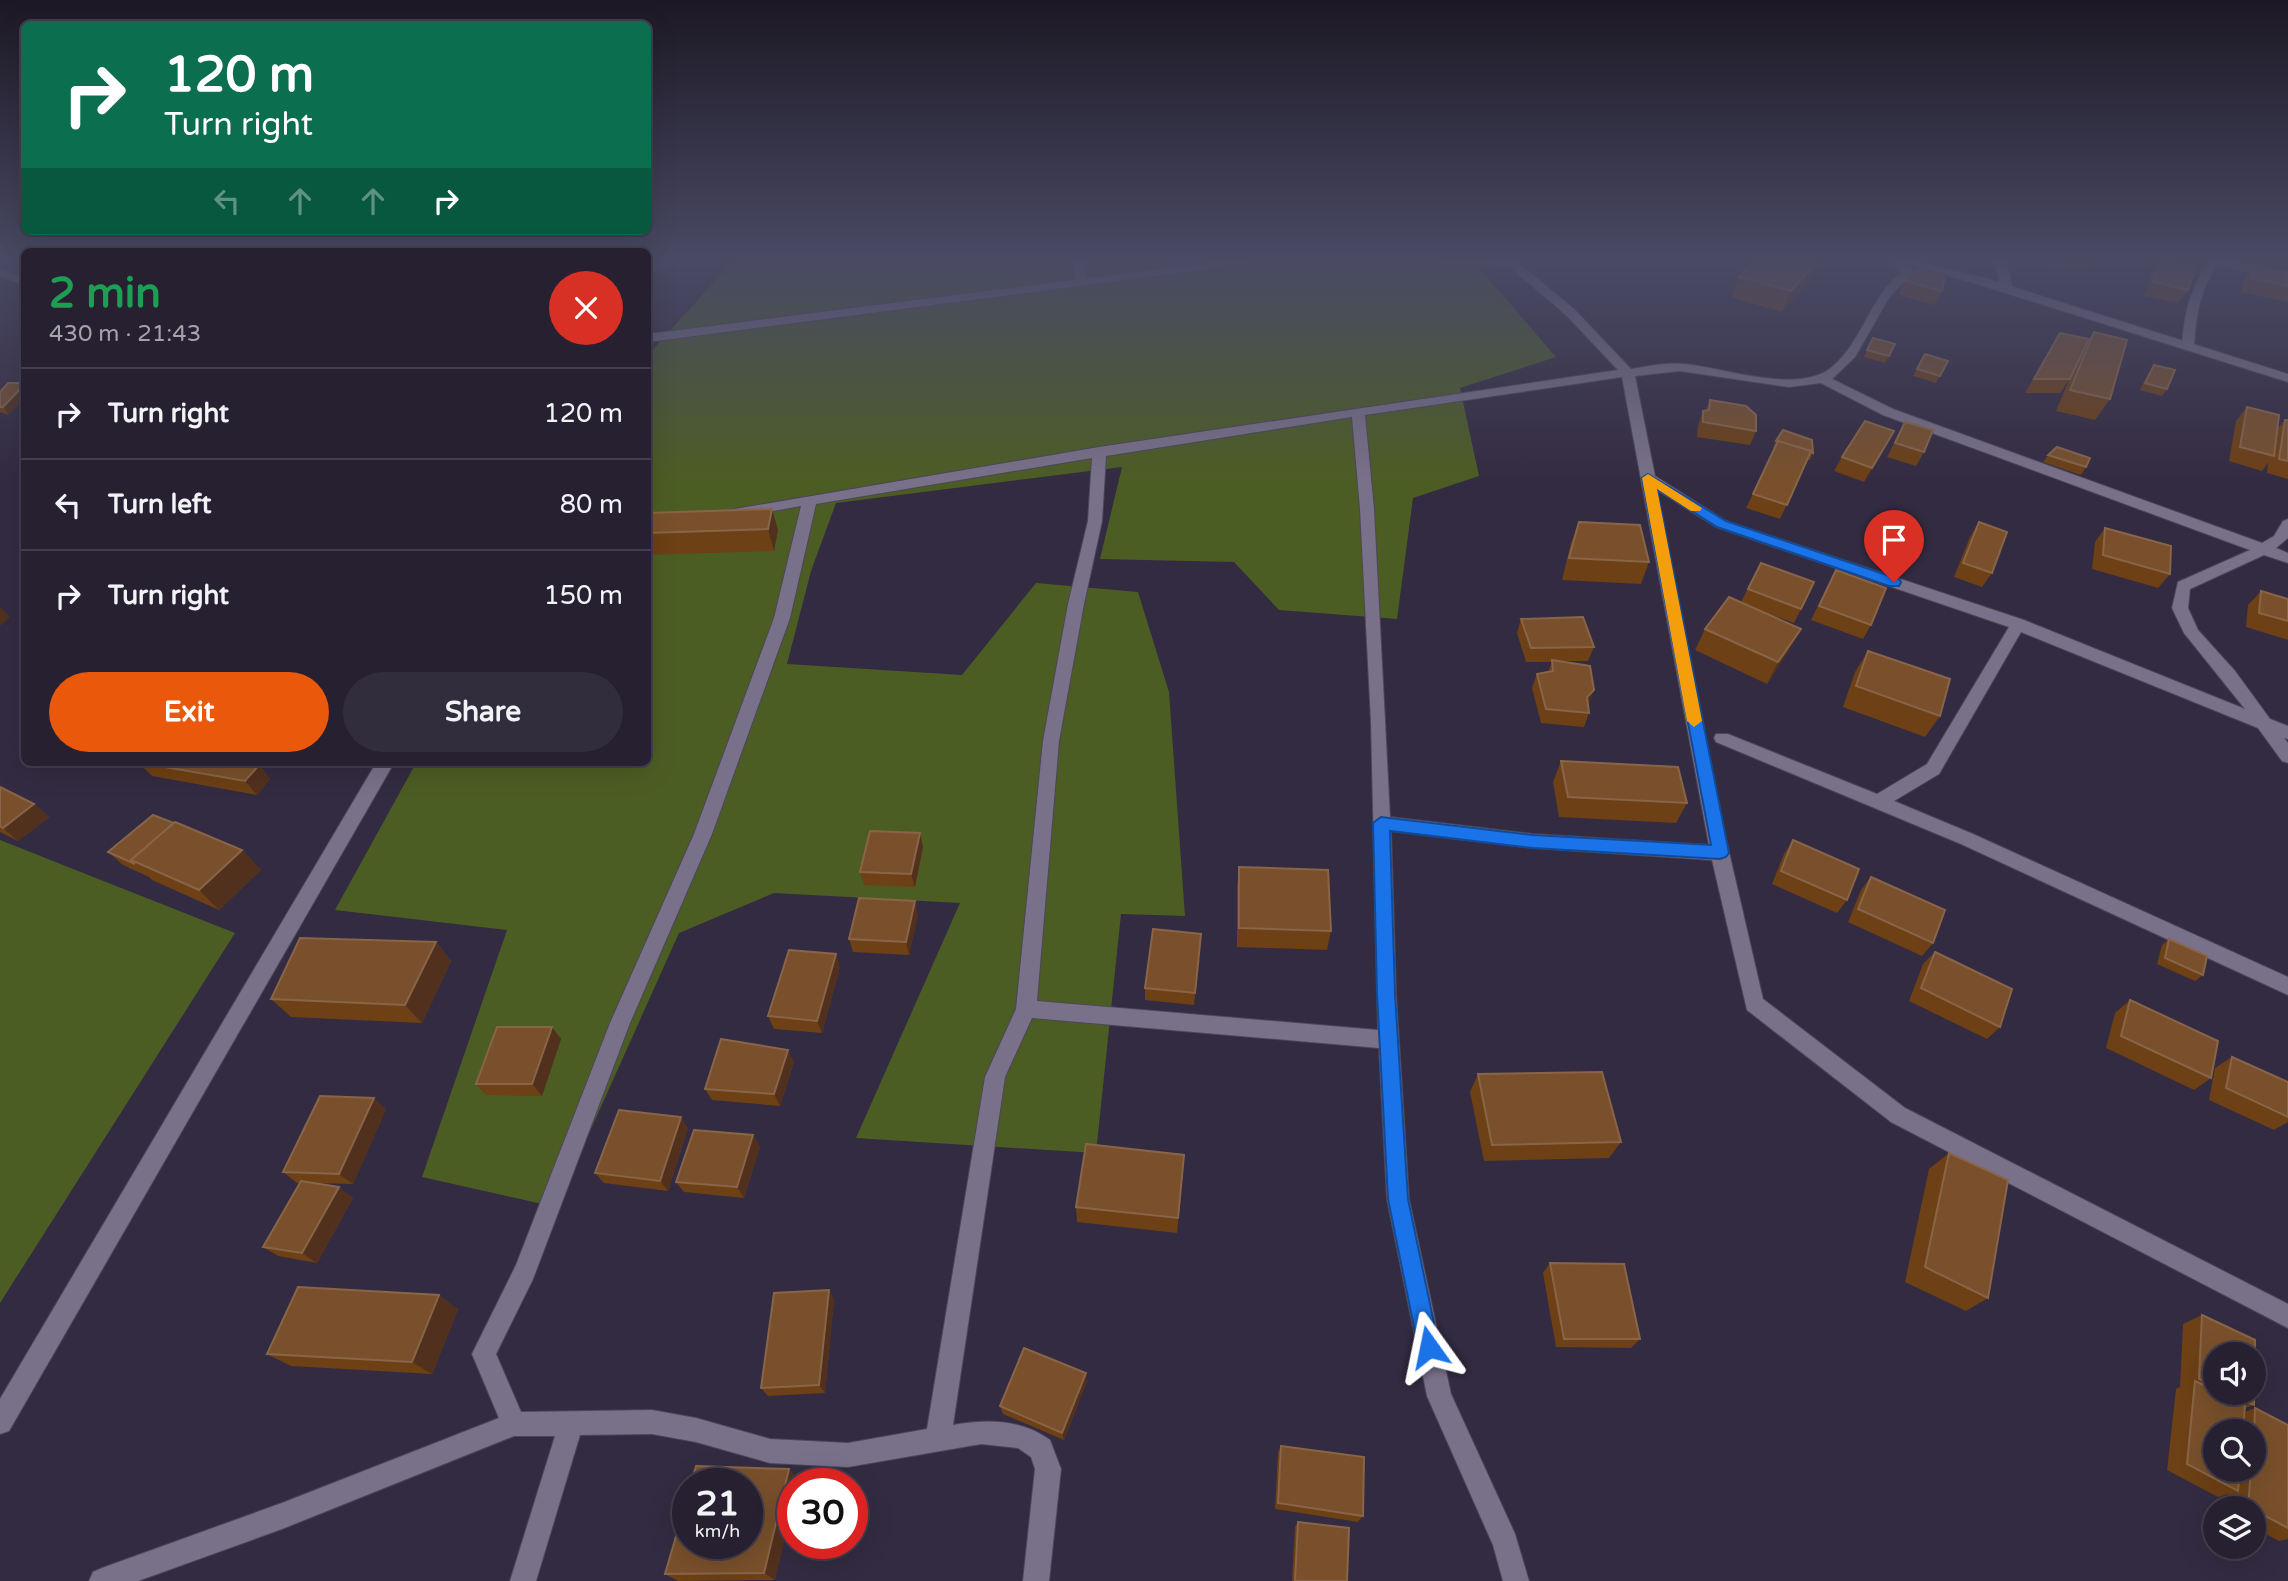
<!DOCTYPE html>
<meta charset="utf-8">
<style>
:root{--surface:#262031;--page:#322d3d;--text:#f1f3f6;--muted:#a4a3ab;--line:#423e4d;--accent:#ea580c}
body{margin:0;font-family:"Varela Round",sans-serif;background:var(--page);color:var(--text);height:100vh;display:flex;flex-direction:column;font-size:26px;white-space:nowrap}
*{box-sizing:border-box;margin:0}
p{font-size:23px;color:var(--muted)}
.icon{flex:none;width:38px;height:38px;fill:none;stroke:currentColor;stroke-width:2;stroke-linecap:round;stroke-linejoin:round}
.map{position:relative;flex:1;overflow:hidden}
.side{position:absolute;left:21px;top:248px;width:630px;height:518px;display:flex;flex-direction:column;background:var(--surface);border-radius:10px;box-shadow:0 7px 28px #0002,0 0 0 2px var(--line)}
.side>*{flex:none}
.banner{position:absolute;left:21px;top:21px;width:630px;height:214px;border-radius:10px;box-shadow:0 7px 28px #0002,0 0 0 2px var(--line);background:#0b6e4f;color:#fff;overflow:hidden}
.buttons{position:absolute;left:2203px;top:1342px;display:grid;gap:14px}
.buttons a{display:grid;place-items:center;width:63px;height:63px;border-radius:50%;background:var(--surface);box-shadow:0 7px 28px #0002,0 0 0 2px var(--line);font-size:35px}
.speed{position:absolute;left:672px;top:1468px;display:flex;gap:14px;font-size:35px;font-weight:700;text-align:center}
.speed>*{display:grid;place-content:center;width:91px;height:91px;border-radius:50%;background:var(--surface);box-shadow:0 7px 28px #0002,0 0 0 2px var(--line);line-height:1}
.speed small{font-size:18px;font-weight:400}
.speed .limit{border:10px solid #d22;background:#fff;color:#111}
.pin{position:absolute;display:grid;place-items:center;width:60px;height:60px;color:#fff;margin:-72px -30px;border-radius:50% 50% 50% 0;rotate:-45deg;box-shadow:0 0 7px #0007}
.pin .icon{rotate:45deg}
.me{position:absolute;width:77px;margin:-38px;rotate:348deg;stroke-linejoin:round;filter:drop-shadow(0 0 5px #0008)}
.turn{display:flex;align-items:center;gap:24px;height:147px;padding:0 28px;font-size:32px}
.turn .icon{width:91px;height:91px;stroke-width:2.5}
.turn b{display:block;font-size:49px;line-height:60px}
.lanes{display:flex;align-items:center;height:66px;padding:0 28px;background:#0003;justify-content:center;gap:35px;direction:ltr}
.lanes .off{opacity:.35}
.round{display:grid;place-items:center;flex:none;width:74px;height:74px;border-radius:37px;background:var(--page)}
.overview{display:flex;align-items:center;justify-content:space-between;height:119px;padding:0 28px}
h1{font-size:42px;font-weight:800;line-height:52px;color:#1e9e55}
.cta{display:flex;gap:14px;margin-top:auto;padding:14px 28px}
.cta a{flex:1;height:80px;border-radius:42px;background:var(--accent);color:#fff;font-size:28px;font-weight:800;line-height:80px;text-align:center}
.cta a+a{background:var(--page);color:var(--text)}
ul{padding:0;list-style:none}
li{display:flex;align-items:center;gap:21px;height:91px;padding:0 28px;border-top:2px solid var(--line)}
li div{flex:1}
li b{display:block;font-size:26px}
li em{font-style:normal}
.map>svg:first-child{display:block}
.green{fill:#4c5d24}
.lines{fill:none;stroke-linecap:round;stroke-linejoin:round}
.minor-casing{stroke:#4c4658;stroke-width:2}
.tertiary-casing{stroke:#4c4658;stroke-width:2}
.minor{fill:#797189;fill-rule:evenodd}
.tertiary{fill:#797189;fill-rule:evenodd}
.wall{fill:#6d4015;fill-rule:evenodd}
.shaded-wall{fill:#51311e}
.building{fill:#79502b;stroke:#886548;stroke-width:2}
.route{fill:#1a73e8;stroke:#114b97;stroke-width:2}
.slow{fill:#f59e0b}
</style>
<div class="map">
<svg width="2288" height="1581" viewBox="0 0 2288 1581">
<rect width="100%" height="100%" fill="#332b41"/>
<!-- green -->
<g class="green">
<polygon points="733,261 1473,261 1556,357 1460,388 1479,476 1413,498 1397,619 1279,610 1234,562 1100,559 1122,467 836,503 811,571 787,664 962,675 1036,583 1138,592 1169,692 1185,916 1121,914 1096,1153 856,1138 960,903 774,893 679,933 556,1207 422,1177 507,930 335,910 416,763 648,763 648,355"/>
<polygon points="0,840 235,933 0,1303"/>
</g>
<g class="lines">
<defs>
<g id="minor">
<polygon points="1072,261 1084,261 1086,285 1076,282"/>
<path d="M1436 261H1516L1574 309 1631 369C1649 366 1667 362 1685 364 1725 368 1799 395 1832 367 1862 342 1869 299 1901 272L1890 261H1903L1914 272 1890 296 1855 357 1832 379 1893 409 2262 543 2274 536 2283 521 2288 519V538L2276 548 2288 553V563L2264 555 2190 589 2188 608 2198 630 2235 671 2270 719 2288 726V739L2284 738 2288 743V763L2282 761 2258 728 2021 632 1939 774 1894 801 1973 834 2288 977V995L1961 844 1716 742 1714 738 1716 734H1728L1877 794 1927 764 2009 627 1716 527 1657 490 1723 826 1763 999 1905 1108 2288 1304V1328L1891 1122 1747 1010 1712 860 1533 848 1391 831 1396 994 1409 1199 1451 1394 1515 1534 1529 1581H1503L1493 1545 1427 1396 1387 1199 1379 1048 1032 1018 1005 1077 953 1425C988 1419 1020 1419 1050 1440L1061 1469 1049 1581H1023L1035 1469 1031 1457 1018 1448 981 1444 848 1467 770 1463 696 1442 652 1434 580 1435 536 1581H510L555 1436H514L282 1529 138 1581H89L93 1572 102 1568 282 1503 499 1418 472 1354 516 1265 610 1023 694 834 774 618 801 506 734 518 729 516 727 513 729 510 1099 447 1618 370 1566 315 1510 267 1442 264ZM1680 371 1789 387 1821 383 1883 415 2250 550 2178 582 2172 608 2184 633 2245 709 2024 620 1726 521 1655 476 1635 376ZM1622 377 1709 845 1533 834 1390 817 1374 509 1365 415ZM1352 417 1360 509 1371 722 1378 1030 1037 1001 1059 741 1084 604 1102 521 1106 456ZM1092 458 1088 521 1068 604 1043 741 1016 1009 985 1077 927 1429 848 1443 770 1439 696 1418 652 1410 521 1412 496 1354 533 1279 630 1023 712 834 790 618 816 504Z"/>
<polygon points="1994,261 2006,261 2013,289 2011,292 2001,289"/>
<path d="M2207 261H2229L2288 273V281L2217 265C2200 290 2196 316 2194 346L2188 350 2182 346C2185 305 2190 296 2207 261Z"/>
</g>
<g id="tertiary">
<polygon points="1222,261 1254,261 1248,264 648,342 648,334"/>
<polygon points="1896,261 1915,261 1985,278 2288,374 2288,382 1977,284"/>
<polygon points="0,268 24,278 24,285 0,276"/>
<polygon points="376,763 394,763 9,1431 0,1434 0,1399"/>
</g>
</defs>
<!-- minor casing -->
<use href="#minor" class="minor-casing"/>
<!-- tertiary casing -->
<use href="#tertiary" class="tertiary-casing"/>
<!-- minor -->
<use href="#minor" class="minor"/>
<!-- tertiary -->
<use href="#tertiary" class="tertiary"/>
</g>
<!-- wall -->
<g class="wall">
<polygon points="1818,261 1822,261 1816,273 1782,312 1731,297 1739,277"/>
<polygon points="2037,261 2088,261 2082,272 2037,262"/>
<polygon points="2160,261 2188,290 2178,303 2144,296 2152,274"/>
<polygon points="2255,265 2288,273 2288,302 2241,292 2245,279"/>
<polygon points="1905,281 1942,291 1934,305 1898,295"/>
<polygon points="2094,332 2110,399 2095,420 2056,411 2069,380 2060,393 2025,393 2060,333 2089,339"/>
<polygon points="1873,338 1895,344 1885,363 1864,357"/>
<polygon points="1925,354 1948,361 1936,383 1913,376"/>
<polygon points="2154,365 2167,389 2162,396 2140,390 2149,372"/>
<polygon points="0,392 9,415 0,412"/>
<polygon points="1710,400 1756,431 1750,445 1697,437 1698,426 1703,411 1706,410"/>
<polygon points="2247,407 2277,429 2285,420 2288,420 2288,479 2267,473 2268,463 2262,471 2229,461 2236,421"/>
<polygon points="1905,422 1924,452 1916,466 1887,457"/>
<polygon points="1894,431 1864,482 1834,471 1842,457"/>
<polygon points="1776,441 1813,453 1810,460 1808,460 1780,519 1746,508 1775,449 1773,448"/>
<polygon points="2048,455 2086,467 2081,475 2043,462"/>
<polygon points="772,509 778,530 774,551 649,555 648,550 648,514"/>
<polygon points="1579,522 1649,562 1641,584 1562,580 1571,543"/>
<polygon points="1979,522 1992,573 1982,587 1954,577 1970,537"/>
<polygon points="2105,528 2170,574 2158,588 2092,569 2095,542"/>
<polygon points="1761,563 1801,609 1794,623 1763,612 1789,650 1767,684 1695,650 1705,629 1741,602"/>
<polygon points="1836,570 1871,625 1863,639 1811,620"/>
<polygon points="2261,591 2288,599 2288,640 2246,627 2248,605"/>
<polygon points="1521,619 1594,647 1588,661 1560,661 1588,705 1589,713 1584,727 1541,723 1532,688 1537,674 1548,672 1552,662 1526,662 1517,633"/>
<polygon points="1868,651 1940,716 1925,737 1843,707 1855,672"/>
<polygon points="1561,761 1687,803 1676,823 1559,817 1553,782"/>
<polygon points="139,763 259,765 270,779 257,795 152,776"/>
<polygon points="0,787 34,804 49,817 18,841 0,832"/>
<polygon points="920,833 923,847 915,887 864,885 860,872"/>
<polygon points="1793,840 1847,900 1837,913 1772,884 1784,854"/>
<polygon points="242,850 261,870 219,910 152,880 149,877 123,865 108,852"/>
<polygon points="1239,867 1331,931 1327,950 1237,947 1237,887"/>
<polygon points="1871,877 1933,943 1922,956 1848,922 1861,890"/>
<polygon points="918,914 909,955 853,952 849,939"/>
<polygon points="1201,934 1194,1005 1145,1000 1145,988"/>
<polygon points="2169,939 2203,975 2195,981 2157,964 2162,945"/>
<polygon points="436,942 451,961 422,1023 291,1017 271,999"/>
<polygon points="1935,952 2000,1027 1987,1039 1909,1001 1923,964"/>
<polygon points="840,967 822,1033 774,1029 768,1016"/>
<polygon points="2130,1000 2211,1078 2194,1090 2106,1048 2115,1013"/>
<polygon points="552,1027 561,1039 542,1096 486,1095 476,1084"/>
<polygon points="2232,1057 2288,1082 2288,1122 2274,1130 2209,1100 2215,1068"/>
<polygon points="794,1062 780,1106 712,1100 705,1089"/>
<polygon points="1478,1074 1621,1142 1609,1158 1484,1161 1470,1092"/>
<polygon points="386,1109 353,1184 312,1183 353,1198 317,1263 278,1256 263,1247 300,1183 297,1183 283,1172"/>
<polygon points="688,1128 668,1191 604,1183 595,1173"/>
<polygon points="760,1146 744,1198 684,1192 676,1182"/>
<polygon points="1949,1153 1988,1298 1966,1311 1905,1282 1929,1169"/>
<polygon points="1183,1171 1177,1233 1077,1222 1076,1207"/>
<polygon points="1550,1263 1640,1339 1631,1348 1556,1347 1543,1273"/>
<polygon points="834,1299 825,1393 768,1396 761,1388"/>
<polygon points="458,1309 432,1374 291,1366 267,1354"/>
<path d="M2202 1315 2255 1340 2254 1405 2245 1408V1412L2255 1408 2288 1425V1539L2279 1541 2254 1528V1508H2227L2228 1494 2218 1497 2167 1470 2176 1389 2180 1387 2183 1324ZM2216 1354H2254V1393H2216ZM2216 1432H2254V1470H2216Z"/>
<polygon points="1087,1381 1064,1440 1003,1414 1000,1406"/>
<polygon points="1281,1446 1363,1516 1358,1522 1275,1509 1278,1453"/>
<polygon points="799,1479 798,1484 793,1484 775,1580 678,1581 665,1574"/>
<polygon points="1298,1522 1347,1581 1292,1581 1295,1527"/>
</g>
<!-- shaded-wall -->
<g class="shaded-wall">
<polygon points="1818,261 1822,261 1816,273 1782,312 1791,291"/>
<polygon points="24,385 24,398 9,415 3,407"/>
<polygon points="772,509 778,530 774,551 768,529"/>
<polygon points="0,607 10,617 0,626"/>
<polygon points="1801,629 1789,650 1767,684 1778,662"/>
<polygon points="1594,690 1589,704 1582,711 1587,697"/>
<polygon points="259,765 270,779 257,795 245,781"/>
<polygon points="34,804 49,817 18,841 3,828"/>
<polygon points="920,833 923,847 915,887 911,874"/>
<polygon points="242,850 261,870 219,910 199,890"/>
<polygon points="915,901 918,914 909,955 906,942"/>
<polygon points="436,942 451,961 422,1023 405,1005"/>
<polygon points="836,954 840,967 822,1033 817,1021"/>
<polygon points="552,1027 561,1039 542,1096 532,1084"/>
<polygon points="788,1050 794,1062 780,1106 774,1094"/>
<polygon points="374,1098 386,1109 353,1184 339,1174"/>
<polygon points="681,1117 688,1128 668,1191 660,1181"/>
<polygon points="753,1135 760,1146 744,1198 737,1187"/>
<polygon points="339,1187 353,1198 317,1263 302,1253"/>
<polygon points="829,1290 834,1299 825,1393 819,1385"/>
<polygon points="439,1295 458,1309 432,1374 412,1362"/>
<polygon points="1086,1373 1087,1381 1064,1440 1062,1433"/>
<polygon points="789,1469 799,1479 798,1484 793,1484 793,1506 775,1580 764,1573"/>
</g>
<!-- building -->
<g class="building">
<polygon points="1754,261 1818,261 1791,291 1739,277"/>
<polygon points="2160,261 2196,266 2188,290 2153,282"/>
<polygon points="2255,265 2288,273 2288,286 2251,278"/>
<polygon points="1918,270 1945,277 1942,291 1905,281"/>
<polygon points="2094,332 2127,340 2110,399 2070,390"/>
<polygon points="2060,333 2089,339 2070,379 2034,379"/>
<polygon points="1873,338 1895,344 1889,356 1867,350"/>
<polygon points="1925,354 1948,361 1940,376 1917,369"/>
<polygon points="2154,365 2175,370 2167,389 2145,383"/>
<polygon points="8,383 24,383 24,385 3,407 0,407 0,392"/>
<polygon points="1710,400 1746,406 1756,415 1756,431 1703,422 1703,411 1709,410"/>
<polygon points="2247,407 2279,415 2274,456 2240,447"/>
<polygon points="2285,420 2288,420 2288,461 2279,459"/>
<polygon points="1865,421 1894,431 1872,468 1842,457"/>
<polygon points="1905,422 1933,430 1924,452 1895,443"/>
<polygon points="1783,430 1812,440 1813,453 1811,452 1811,451 1776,441"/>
<polygon points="1778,441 1811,451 1787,505 1753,494"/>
<polygon points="2057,447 2090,458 2086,467 2048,455"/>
<polygon points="772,509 768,529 648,533 648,513"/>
<polygon points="1579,522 1640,525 1649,562 1569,558"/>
<polygon points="1979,522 2007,532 1992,573 1963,563"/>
<polygon points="2105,528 2171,546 2170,574 2103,555"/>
<polygon points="1761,563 1814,582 1801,609 1748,589"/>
<polygon points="1836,570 1886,588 1871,625 1819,606"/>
<polygon points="2261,591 2288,599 2288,621 2259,613"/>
<polygon points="1729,597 1801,629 1778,662 1705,629"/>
<polygon points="1583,617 1594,647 1531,648 1521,619"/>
<polygon points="1868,651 1950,679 1940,716 1856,686"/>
<polygon points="1552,660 1590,666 1594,690 1587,697 1589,713 1546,709 1537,674 1553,671"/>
<polygon points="1561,761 1678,767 1687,803 1568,797"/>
<polygon points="142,763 245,763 259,765 245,781"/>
<polygon points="0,787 34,804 3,828 0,826"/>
<polygon points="153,815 174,823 131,860 135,864 108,852"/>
<polygon points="175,822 242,850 199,890 131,860"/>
<polygon points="870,831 920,833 911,874 860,872"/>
<polygon points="1793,840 1859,869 1847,900 1781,871"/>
<polygon points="1239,867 1328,870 1331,931 1239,928"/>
<polygon points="1871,877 1945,910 1933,943 1858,909"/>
<polygon points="859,898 915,901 906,942 849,939"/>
<polygon points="1153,929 1201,934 1195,993 1145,988"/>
<polygon points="300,938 436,942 405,1005 271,999"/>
<polygon points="2169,939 2207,956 2203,975 2165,958"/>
<polygon points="789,950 836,954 817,1021 768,1016"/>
<polygon points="1935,952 2012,989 2000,1027 1921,988"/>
<polygon points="2130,1000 2218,1041 2211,1078 2121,1036"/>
<polygon points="497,1027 552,1027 532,1084 476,1084"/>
<polygon points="721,1039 788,1050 774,1094 705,1089"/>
<polygon points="2232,1057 2288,1082 2288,1117 2226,1088"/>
<polygon points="1602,1072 1621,1142 1492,1145 1478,1074"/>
<polygon points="320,1096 374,1098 339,1174 283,1172"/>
<polygon points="619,1110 681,1117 660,1181 595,1173"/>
<polygon points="694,1130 753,1135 737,1187 676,1182"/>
<polygon points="1086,1144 1184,1155 1178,1218 1076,1207"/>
<polygon points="1949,1153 2008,1180 1988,1298 1925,1267"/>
<polygon points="301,1181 339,1187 302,1253 263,1247"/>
<polygon points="1550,1263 1624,1264 1640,1339 1564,1339"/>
<polygon points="298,1287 439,1295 412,1362 267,1354"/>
<polygon points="829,1290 819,1385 761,1388 774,1293"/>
<polygon points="2202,1315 2255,1340 2254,1405 2229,1393 2254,1393 2254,1354 2216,1354 2216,1387 2199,1379"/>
<polygon points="1024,1348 1086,1373 1062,1433 1000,1406"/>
<polygon points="2195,1381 2216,1391 2216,1393 2220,1393 2245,1406 2243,1432 2216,1432 2216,1470 2240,1470 2238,1491 2187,1464"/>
<polygon points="2255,1408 2288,1425 2288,1528 2254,1510 2254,1508 2248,1507 2251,1470 2254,1470 2254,1432"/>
<polygon points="1281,1446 1364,1457 1363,1516 1278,1503"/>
<polygon points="696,1466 789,1469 764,1573 665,1574 688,1495 688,1544 747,1544 747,1484 691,1484"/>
<polygon points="1298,1522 1349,1528 1347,1581 1295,1581"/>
</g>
<!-- sky -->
<linearGradient id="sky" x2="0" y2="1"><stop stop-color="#1c1824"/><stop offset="0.54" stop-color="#4a4a65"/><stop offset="1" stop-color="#4a4a65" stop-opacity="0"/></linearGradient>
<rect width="2288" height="482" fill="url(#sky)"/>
<!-- route -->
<polygon class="route" points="1648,474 1726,521 1899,579 1901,582 1899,586 1889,586 1717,527 1657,489 1729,853 1726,857 1720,859 1533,848 1390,831 1395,994 1408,1199 1439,1347 1436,1354 1429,1357 1421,1354 1418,1347 1388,1199 1377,994 1373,823 1381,817 1533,835 1711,845 1642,478"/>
<!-- slow -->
<polygon class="slow" points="1648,474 1702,508 1700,511 1691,511 1657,489 1702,721 1694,727 1687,721 1642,478"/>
</svg>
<div class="buttons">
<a><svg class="icon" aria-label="sound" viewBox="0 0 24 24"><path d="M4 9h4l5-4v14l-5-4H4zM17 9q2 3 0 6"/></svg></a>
<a><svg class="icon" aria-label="search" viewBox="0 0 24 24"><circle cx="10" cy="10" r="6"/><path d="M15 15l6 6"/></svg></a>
<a><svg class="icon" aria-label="layers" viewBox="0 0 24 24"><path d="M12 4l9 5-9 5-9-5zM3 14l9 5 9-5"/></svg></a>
</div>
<div class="speed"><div>21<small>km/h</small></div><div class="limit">30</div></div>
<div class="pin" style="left:1894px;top:582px;background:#d93025"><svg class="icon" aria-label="arrive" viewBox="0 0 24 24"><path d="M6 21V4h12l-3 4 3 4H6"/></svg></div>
<svg class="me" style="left:1429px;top:1347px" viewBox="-20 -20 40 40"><path d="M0-17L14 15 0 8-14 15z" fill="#1a73e8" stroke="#fff" stroke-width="4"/></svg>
<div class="banner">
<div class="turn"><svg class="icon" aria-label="right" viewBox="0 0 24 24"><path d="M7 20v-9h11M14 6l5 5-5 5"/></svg><div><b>120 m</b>Turn right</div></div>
<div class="lanes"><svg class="icon off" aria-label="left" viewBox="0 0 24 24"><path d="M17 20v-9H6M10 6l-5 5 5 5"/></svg><svg class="icon off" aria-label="ahead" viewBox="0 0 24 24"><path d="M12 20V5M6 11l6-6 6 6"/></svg><svg class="icon off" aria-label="ahead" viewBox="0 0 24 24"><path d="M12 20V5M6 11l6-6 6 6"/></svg><svg class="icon" aria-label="right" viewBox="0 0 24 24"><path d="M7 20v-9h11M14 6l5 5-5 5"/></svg></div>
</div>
<section class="side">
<div class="overview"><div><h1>2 min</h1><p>430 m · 21:43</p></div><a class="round" style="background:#d93025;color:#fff"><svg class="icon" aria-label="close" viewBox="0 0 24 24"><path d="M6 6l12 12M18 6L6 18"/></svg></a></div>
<ul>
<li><svg class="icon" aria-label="right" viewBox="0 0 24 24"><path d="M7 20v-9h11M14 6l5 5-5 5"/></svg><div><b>Turn right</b></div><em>120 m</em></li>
<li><svg class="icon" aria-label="left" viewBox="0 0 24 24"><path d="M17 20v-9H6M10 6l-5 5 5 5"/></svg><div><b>Turn left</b></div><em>80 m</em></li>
<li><svg class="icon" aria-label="right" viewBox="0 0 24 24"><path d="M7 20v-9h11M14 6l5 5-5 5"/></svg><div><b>Turn right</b></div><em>150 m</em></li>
</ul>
<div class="cta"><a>Exit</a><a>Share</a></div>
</section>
</div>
